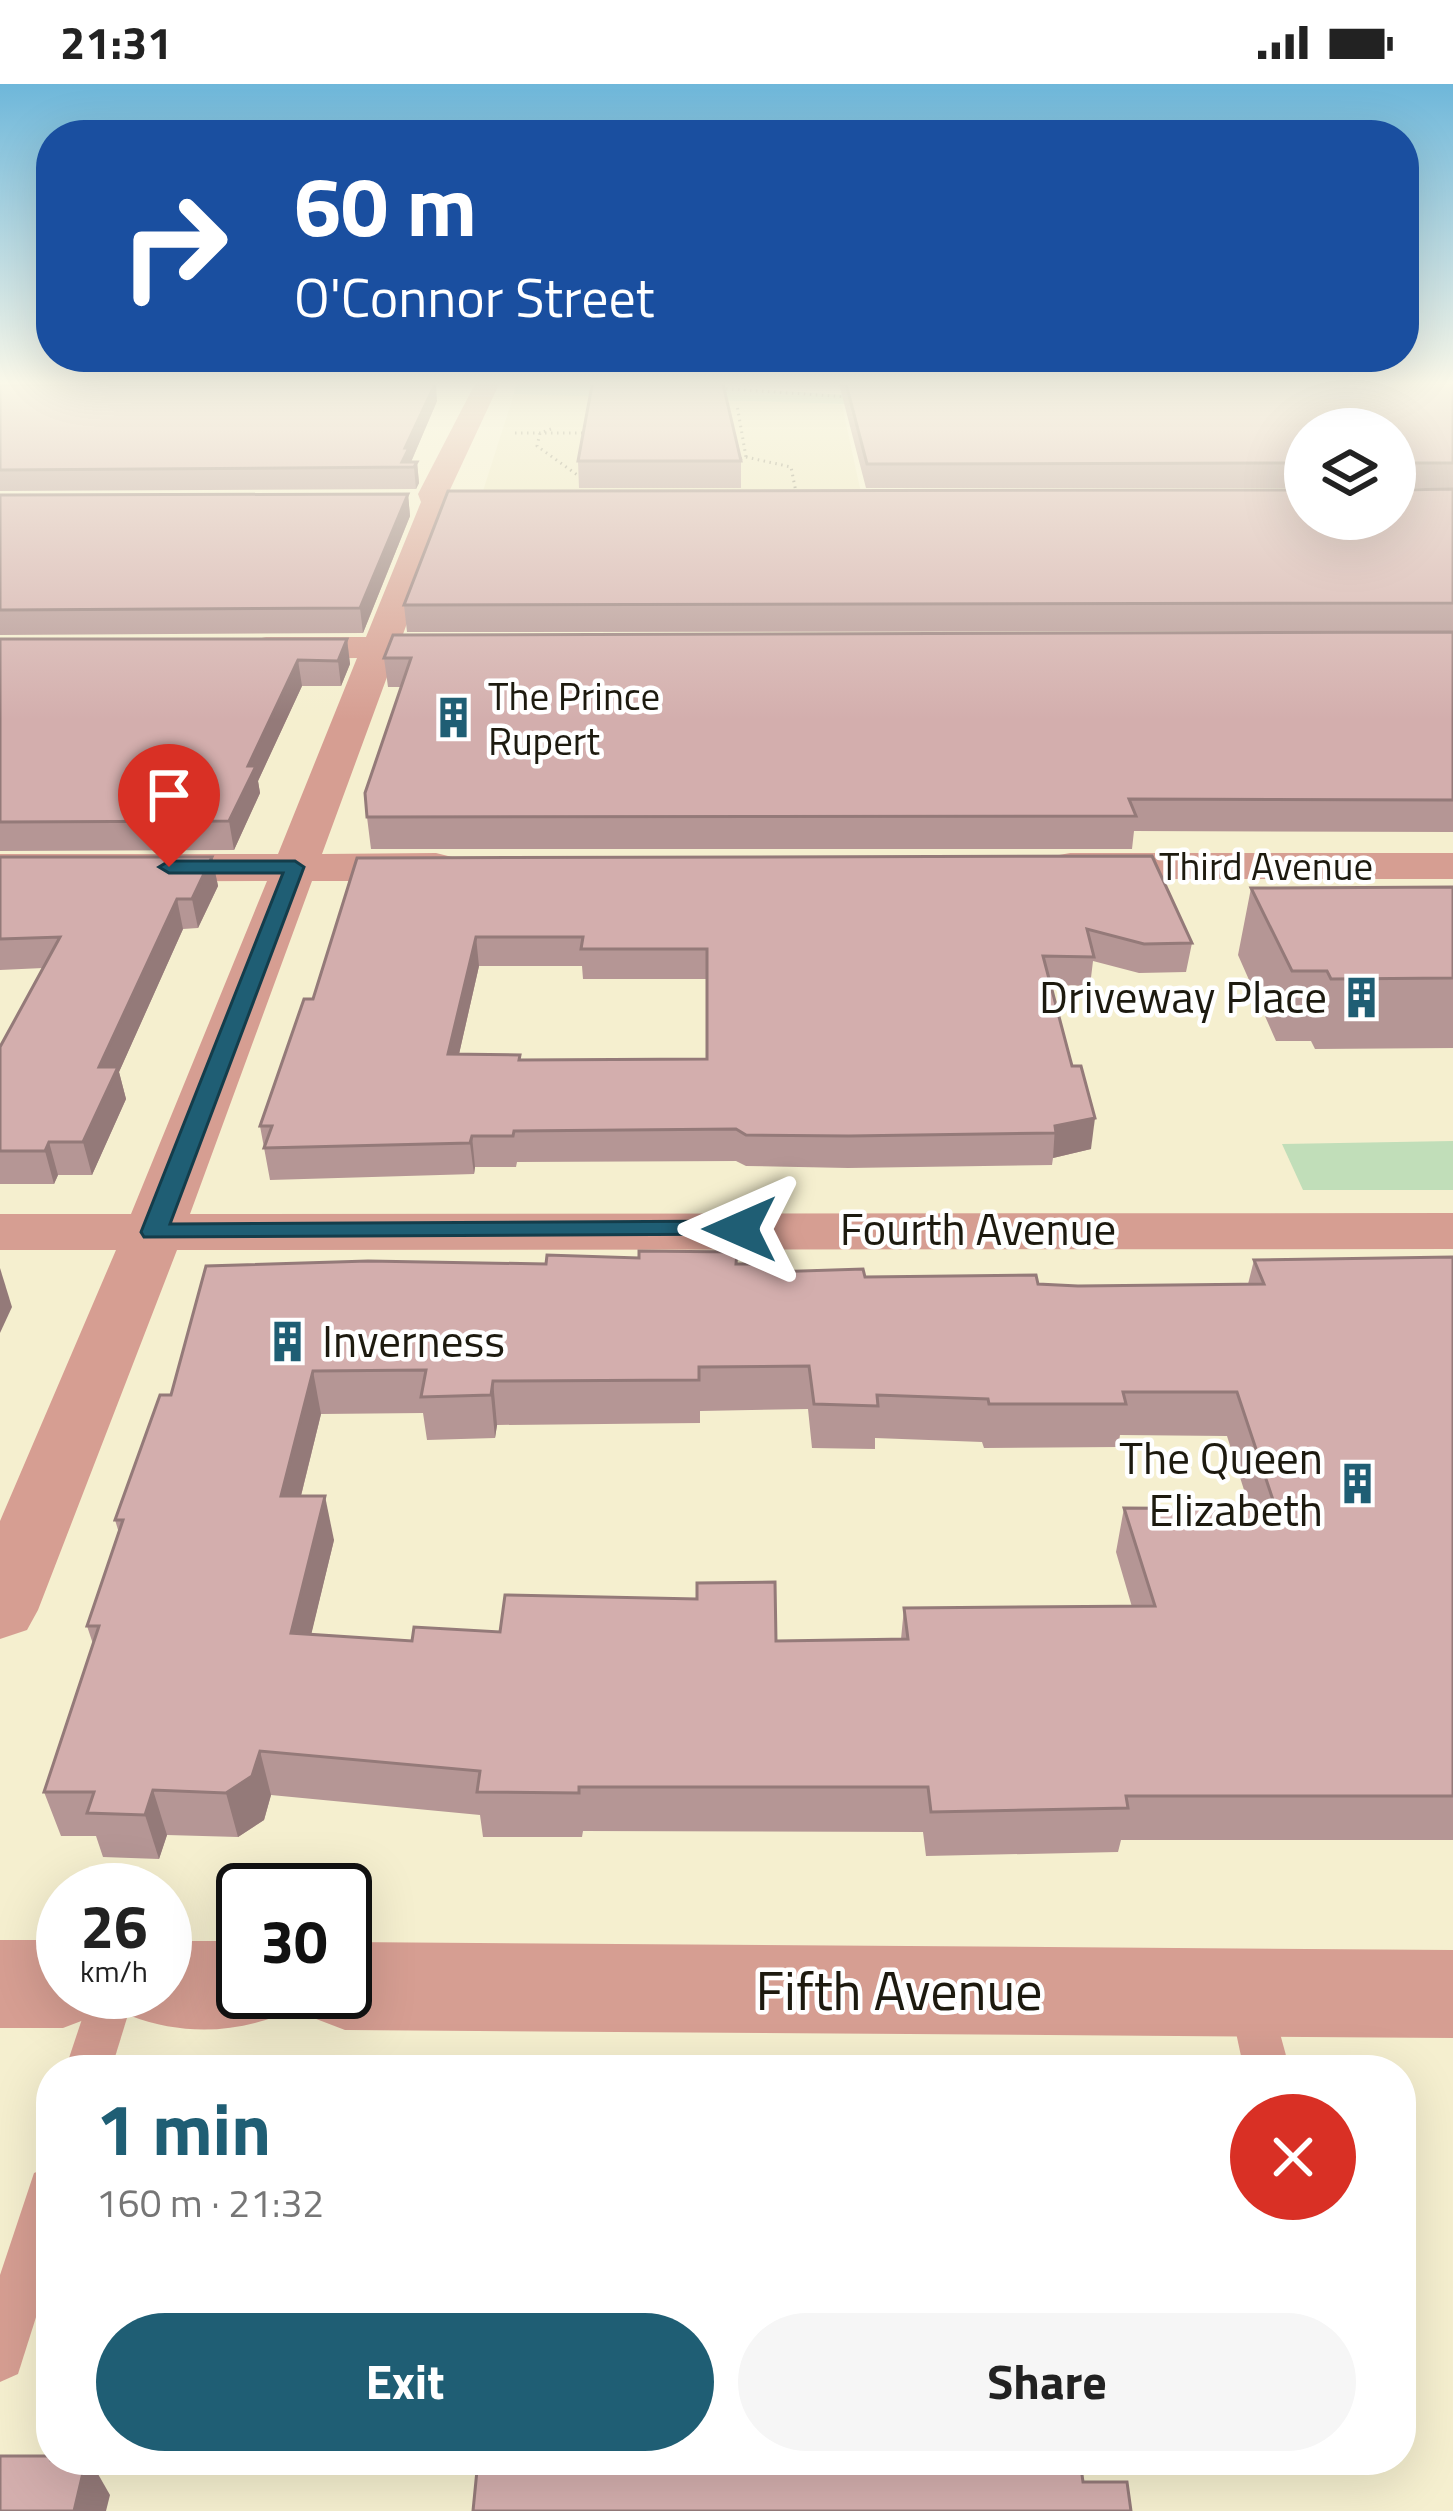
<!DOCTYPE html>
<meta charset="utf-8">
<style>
:root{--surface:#fff;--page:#f6f6f6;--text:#222;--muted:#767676;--accent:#1f5e74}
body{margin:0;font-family:"Titillium Web",sans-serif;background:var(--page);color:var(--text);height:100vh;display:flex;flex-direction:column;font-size:45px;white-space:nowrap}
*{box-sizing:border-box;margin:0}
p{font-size:39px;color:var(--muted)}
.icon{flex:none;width:66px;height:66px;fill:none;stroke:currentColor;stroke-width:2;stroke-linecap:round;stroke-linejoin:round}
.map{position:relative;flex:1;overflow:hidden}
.details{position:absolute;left:36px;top:1971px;width:1380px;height:420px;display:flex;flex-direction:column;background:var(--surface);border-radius:48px;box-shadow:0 12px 48px #0002}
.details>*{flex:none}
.top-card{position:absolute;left:36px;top:36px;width:1383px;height:252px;border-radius:48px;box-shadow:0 12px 48px #0002;background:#1a4fa0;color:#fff;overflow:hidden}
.controls{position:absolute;left:1284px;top:324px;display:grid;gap:24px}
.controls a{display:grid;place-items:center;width:132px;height:132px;border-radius:50%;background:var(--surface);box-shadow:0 12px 48px #0002;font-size:60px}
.speed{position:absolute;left:36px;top:1779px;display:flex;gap:24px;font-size:60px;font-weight:700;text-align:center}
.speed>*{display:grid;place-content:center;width:156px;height:156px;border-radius:50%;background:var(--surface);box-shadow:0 12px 48px #0002;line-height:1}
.speed small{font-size:30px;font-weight:400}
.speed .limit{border:6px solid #111;border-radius:18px;background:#fff;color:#111}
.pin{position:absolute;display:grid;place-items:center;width:102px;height:102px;color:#fff;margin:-123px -51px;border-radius:50% 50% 50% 0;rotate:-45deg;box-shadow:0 0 12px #0007}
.pin .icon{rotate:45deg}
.me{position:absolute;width:132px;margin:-66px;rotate:270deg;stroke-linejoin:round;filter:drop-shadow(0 0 9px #0008)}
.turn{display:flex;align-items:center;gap:42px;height:252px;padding:0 60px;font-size:54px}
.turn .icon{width:156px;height:156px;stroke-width:2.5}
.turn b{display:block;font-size:84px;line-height:102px}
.round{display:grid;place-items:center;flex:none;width:126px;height:126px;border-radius:63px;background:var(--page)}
.head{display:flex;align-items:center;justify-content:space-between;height:204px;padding:0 60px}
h1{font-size:72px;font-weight:700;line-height:90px;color:var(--accent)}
.action{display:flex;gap:24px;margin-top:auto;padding:24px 60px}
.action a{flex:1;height:138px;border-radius:72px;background:var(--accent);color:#fff;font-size:48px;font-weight:700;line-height:138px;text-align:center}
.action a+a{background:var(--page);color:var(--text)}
.status{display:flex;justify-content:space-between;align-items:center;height:84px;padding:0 60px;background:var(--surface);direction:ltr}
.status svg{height:33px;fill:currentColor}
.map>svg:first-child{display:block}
.built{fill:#ede6be}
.green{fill:#c1deb9}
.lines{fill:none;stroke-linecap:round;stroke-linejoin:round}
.path{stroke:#807c67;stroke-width:3;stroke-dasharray:1.5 4.5;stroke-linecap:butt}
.service{fill:#d69e92;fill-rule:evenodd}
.minor{fill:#d69e92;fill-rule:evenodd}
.tertiary{fill:#d69e92;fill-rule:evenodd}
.wall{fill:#b59695;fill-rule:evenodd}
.shaded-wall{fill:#947a79}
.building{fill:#d3aead;stroke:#947a79;stroke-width:3;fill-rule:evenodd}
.route{fill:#1f5e74;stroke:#143d4b;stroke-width:3}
.labels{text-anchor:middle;stroke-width:9;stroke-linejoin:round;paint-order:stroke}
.far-poi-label{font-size:39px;fill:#1d1a0f;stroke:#fff;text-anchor:start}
.far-street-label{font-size:39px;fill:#1d1a0f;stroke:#fff}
.poi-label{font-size:45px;fill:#1d1a0f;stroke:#fff;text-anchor:end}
.street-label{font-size:45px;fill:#1d1a0f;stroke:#fff}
.near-street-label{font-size:54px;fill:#1d1a0f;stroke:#fff}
</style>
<div class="status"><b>21:31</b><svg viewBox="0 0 49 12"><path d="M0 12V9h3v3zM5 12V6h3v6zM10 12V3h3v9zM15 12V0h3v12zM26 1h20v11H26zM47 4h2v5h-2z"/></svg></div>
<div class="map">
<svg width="1453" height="2427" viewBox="0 0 1453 2427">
<rect width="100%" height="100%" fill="#f5efcf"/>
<!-- built -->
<polygon class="built" points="514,310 721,312 842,321 861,409 483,407"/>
<!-- green -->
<g class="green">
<polygon points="516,296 603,296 893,314 1453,338 514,310"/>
<polygon points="1453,1057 1453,1106 1303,1106 1282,1060"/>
</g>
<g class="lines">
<!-- path -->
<g class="path">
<polyline points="534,299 597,298"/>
<polyline points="714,304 849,313"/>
<polyline points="551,345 540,349 537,362 583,395"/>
<polyline points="515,349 589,349"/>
<polyline points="746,373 791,383 797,413"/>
<polyline points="735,377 746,373 737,321"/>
</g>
<!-- service -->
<g class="service">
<polygon points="1251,1896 1267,1902 1290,1986 1244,1986 1229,1916 1235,1902"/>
<polygon points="91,1908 135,1908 111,1986 65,1986"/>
<polygon points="51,2082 51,2186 18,2290 0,2298 0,2191 34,2089"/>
</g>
<!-- minor -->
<g class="minor">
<polygon points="477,296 501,296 448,410 451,418 402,553 485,555 490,563 485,571 394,574 322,770 436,769 452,773 459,783 452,793 436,797 312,797 190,1130 1453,1129 1453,1165 177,1166 38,1526 27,1546 0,1555 0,1437 116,1166 0,1166 0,1130 131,1130 267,797 0,798 0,770 278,770 357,574 266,575 253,572 248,564 253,556 266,553 366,553 421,418 418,410"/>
<polygon points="1070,769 1453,769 1453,795 1070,795 1054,792 1048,782 1054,772"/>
</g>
<!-- tertiary -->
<g class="tertiary">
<polygon points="0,1856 63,1856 63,1908 107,1908 97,1931 63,1944 0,1944"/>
<path d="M165 1857H243V1908H288L277 1932C229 1950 179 1950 131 1932L120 1908H165Z"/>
<polygon points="345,1858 1453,1866 1453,1954 345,1946 311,1933 300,1908 345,1908"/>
</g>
</g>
<!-- wall -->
<g class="wall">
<polygon points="838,296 1453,296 1453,404 1400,404 1400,406 1453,405 1453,547 407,548 404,521 1395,435 1305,345 1305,404 866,404"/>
<polygon points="0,298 1,301 437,317 411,378 417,378 419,399 416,405 0,407"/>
<polygon points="578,377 741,377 741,404 579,404"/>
<polygon points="408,410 410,432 363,549 0,551 0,411"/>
<polygon points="1453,548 1453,748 1134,747 1132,765 371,765 367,733 401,603 388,603 384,574"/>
<polygon points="0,555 347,555 350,580 341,602 302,602 258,697 260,709 234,766 0,767"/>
<path d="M1152 772 1192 859 1186 888 1139 889 1093 877 1090 902 1050 901 1091 1065 1053 1074 1052 1081 848 1084 746 1082 736 1077 517 1078 516 1083H475L474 1090 270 1096 260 1042 313 915 357 774ZM479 882H582L583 895H707V975L520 976V971L459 970Z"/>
<polygon points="0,773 212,773 218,802 198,844 183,845 119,988 126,1015 92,1091 58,1091 54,1100 0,1100 0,963 43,884 0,886"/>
<polygon points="1453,803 1453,964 1315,965 1311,957 1276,957 1238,871 1251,804"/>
<path d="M1453 1173V1756H1121L1118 1768 926 1772 923 1748 583 1747 582 1753H483L480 1731 271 1711 264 1736 238 1753 167 1751 159 1775 103 1773 96 1752H61L44 1708 93 1560 87 1542 119 1449 115 1436 171 1311 546 1180H736L771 1188 1078 1202 1248 1200 1254 1176ZM808 1325 812 1364 875 1365V1354L982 1358 984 1364 1118 1363 1120 1351 1227 1352 1250 1425 1124 1424 1116 1468 1132 1523 904 1524 901 1555 776 1557 500 1548 412 1557 311 1550 334 1456 301 1412 321 1330 423 1329 427 1356 495 1354 497 1341 700 1339V1327Z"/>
</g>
<!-- shaded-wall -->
<g class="shaded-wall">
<polygon points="436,298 437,317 408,385 402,378 405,364"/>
<polygon points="417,378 419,399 416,405 414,383"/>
<polygon points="408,410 410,432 363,549 360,524"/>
<polygon points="347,555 350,580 341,602 338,577"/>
<polygon points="298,576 302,602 258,697 260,709 234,766 229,737 248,682"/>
<polygon points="212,773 218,802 198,844 192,815"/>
<polygon points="177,815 183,845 119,988 126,1015 92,1091 83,1058 99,983"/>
<polygon points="476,853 479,882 452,1001 448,970"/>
<polygon points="1095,1034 1091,1065 1053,1074 1055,1042"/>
<polygon points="472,1052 475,1083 474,1090 470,1059"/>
<polygon points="49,1058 58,1091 54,1100 45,1067"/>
<polygon points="0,1184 12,1223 0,1249"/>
<polygon points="313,1287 321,1330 290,1456 281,1412"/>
<polygon points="493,1297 497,1341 495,1354 491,1311"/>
<polygon points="325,1412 334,1456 301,1593 291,1549"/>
<polygon points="260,1667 271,1711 264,1736 238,1753 226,1709"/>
<polygon points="153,1706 167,1751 159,1775 145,1731"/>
<polygon points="86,2376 90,2376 110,2411 106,2427 74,2427"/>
</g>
<!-- building -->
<g class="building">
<polygon points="593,296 722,296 741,377 578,377"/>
<polygon points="845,296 1453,296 1453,379 1400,379 1396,384 1400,406 1453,405 1453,519 404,521 448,407 1305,406 1305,435 1395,435 1395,345 1305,345 1305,379 867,380"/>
<polygon points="436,298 405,364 409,364 402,378 417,378 414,383 0,386 0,301"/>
<polygon points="408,410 360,524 0,526 0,411"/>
<polygon points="1453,548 1453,716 1129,715 1136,732 367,733 365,709 411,574 384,574 393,551"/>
<polygon points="0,555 347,555 338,577 298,576 248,682 256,682 229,737 0,738"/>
<path d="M1152 772 1192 859 1144 860 1087 845 1094 873 1043 872 1072 982H1081L1095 1034 1055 1042 1056 1049 849 1052 746 1051 736 1045 514 1047 513 1052H472L470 1059 264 1064 272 1042H260L304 915H313L357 774ZM476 853H583L581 865H707V975L519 976 520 971 448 970Z"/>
<polygon points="0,773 212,773 192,815 177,815 99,983 118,983 83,1058 49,1058 45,1067 0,1067 0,963 60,853 0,855"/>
<polygon points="1453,803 1453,894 1331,895 1327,887 1292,887 1251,804"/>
<path d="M639 1167 737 1168 736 1180H770L771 1188 863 1185 865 1193 1036 1191 1038 1200 1078 1202 1264 1200 1254 1176 1453 1173V1712H1126L1128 1724 931 1728 928 1703H579V1709L477 1708 480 1687 260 1667 252 1692 226 1709 153 1706 145 1731 87 1729 94 1708H44L99 1542H87L123 1436H115L160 1311H171L206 1182 368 1177 546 1180 547 1171 639 1174ZM809 1282 814 1320 878 1322 877 1311 988 1315 989 1320H1126L1123 1308H1237L1276 1425 1124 1424 1155 1522 904 1524 908 1555 776 1557 775 1498 697 1499V1515L505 1511 500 1548 414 1543 412 1557 291 1549 325 1412H281L313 1287 426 1286 421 1313 491 1311 493 1297 699 1296V1283Z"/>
<polygon points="0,2372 51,2372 51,2376 86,2376 74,2427 0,2427"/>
<polygon points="478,2376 1080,2376 1083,2398 1127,2398 1131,2427 473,2427"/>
</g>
<!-- sky -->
<linearGradient id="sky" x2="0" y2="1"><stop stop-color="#6eb7da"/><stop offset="0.47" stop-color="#faf8e9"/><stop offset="1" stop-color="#faf8e9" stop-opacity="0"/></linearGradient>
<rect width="1453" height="636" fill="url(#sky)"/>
<!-- route -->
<polygon class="route" points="295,777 304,783 170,1140 740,1137 753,1145 750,1150 144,1153 141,1148 283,789 169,789 159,783 169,777"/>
<!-- icons -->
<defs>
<symbol id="building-bare" viewBox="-9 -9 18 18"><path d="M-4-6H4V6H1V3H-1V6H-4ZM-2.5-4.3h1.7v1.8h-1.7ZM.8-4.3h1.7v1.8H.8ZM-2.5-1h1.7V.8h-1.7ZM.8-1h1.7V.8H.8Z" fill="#1f5e74" stroke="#fff" stroke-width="2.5" paint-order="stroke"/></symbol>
</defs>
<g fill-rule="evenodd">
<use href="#building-bare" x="424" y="604" width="59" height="59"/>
<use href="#building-bare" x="1332" y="884" width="59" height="59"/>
<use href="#building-bare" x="258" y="1228" width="59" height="59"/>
<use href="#building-bare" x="1328" y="1370" width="59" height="59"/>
</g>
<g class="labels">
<!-- far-poi labels -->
<g class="far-poi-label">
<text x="488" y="626">The Prince<tspan x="488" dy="45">Rupert</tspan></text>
</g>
<!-- far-street labels -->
<g class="far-street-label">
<text x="1266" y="796">Third Avenue</text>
</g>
<!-- poi labels -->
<g class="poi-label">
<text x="1327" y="929">Driveway Place</text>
<text x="322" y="1273" text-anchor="start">Inverness</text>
<text x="1323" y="1390">The Queen<tspan x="1323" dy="52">Elizabeth</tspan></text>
</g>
<!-- street labels -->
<g class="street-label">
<text x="978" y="1161">Fourth Avenue</text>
</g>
<!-- near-street labels -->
<g class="near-street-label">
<text x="899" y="1926">Fifth Avenue</text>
</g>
</g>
</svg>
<div class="controls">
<a><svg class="icon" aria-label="layers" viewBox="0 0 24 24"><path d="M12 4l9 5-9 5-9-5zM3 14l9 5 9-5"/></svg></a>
</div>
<div class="speed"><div>26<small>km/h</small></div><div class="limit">30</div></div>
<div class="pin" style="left:169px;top:783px;background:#d93025"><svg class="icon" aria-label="arrive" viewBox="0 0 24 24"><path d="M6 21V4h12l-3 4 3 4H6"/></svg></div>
<svg class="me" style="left:740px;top:1145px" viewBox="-20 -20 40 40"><path d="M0-17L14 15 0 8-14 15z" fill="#1f5e74" stroke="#fff" stroke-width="4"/></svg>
<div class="top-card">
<div class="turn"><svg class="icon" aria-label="right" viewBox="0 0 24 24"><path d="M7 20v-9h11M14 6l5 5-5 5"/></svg><div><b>60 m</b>O'Connor Street</div></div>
</div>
<section class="details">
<div class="head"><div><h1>1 min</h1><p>160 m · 21:32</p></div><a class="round" style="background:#d93025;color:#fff"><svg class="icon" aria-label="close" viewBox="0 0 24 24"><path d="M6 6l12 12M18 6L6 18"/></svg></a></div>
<div class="action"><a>Exit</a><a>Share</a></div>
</section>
</div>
